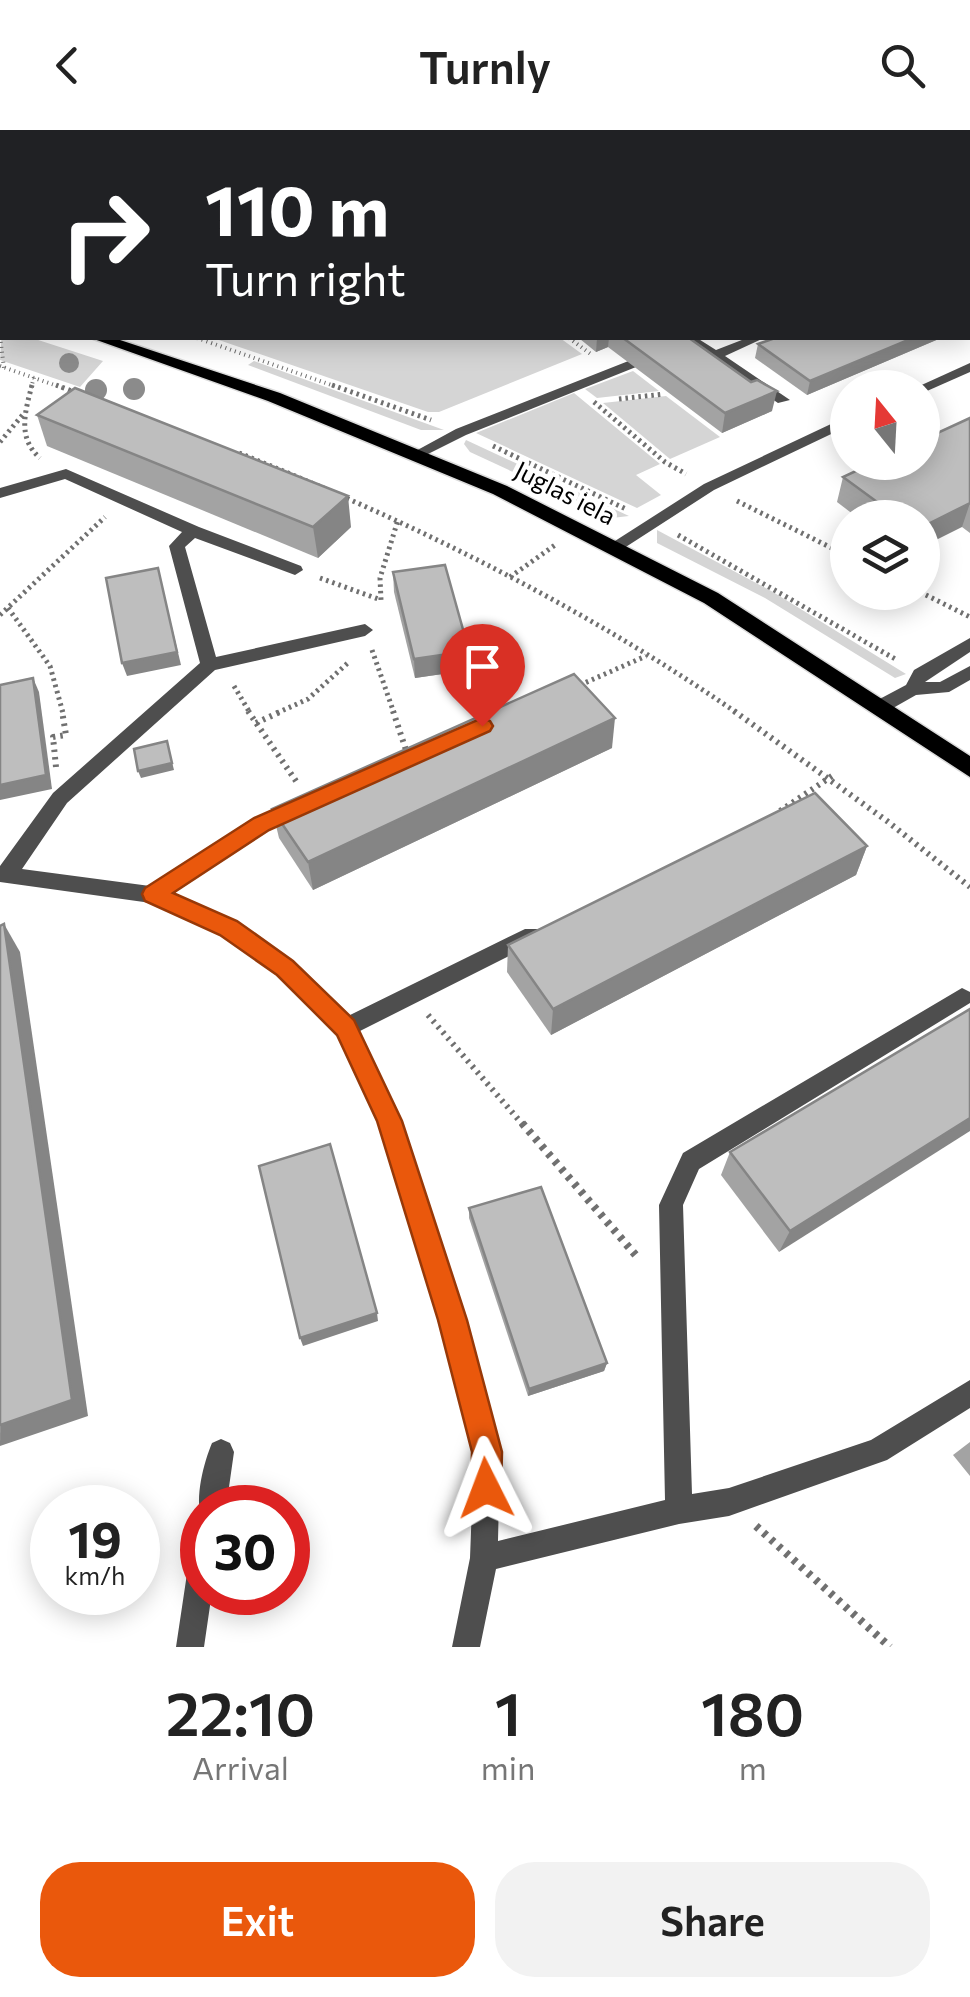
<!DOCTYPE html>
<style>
:root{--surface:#fff;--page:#f2f2f2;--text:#222;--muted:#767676;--accent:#ea580c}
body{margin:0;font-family:Commissioner,sans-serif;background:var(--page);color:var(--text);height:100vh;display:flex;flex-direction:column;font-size:38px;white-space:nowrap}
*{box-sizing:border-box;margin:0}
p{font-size:32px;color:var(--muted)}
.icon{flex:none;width:55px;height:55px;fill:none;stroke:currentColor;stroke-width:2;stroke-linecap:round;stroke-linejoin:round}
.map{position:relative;height:1517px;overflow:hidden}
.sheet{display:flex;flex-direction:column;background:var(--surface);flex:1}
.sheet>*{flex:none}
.hud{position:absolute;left:0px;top:0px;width:970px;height:210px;box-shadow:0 5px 25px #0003;background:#202124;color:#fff;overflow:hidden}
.needle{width:65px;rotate:342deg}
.fabs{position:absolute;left:830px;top:240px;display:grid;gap:20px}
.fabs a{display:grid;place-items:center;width:110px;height:110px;border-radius:50%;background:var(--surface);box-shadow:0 5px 25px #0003;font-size:50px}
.speed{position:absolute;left:30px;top:1355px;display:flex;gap:20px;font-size:50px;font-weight:700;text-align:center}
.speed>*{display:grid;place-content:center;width:130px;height:130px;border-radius:50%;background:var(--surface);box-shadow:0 5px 25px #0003;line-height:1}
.speed small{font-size:25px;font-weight:400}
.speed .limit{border:15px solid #d22;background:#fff;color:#111}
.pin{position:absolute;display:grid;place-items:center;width:85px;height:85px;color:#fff;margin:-102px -42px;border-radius:50% 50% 50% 0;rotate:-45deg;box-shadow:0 0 10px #0007}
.pin .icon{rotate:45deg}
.me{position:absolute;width:110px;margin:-55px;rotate:357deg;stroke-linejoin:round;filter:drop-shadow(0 0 8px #0008)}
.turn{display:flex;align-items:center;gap:35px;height:210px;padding:0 40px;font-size:45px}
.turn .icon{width:130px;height:130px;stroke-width:2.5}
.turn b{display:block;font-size:70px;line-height:85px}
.eta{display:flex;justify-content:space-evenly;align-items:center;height:170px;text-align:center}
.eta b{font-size:60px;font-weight:600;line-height:70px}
.button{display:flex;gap:20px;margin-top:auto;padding:20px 40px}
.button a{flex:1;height:115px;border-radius:40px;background:var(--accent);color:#fff;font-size:40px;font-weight:600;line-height:115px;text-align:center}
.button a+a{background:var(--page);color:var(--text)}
header{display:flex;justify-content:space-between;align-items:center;height:130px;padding:0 40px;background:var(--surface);font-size:45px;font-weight:600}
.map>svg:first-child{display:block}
.green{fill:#d5d5d5}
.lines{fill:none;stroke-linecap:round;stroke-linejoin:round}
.primary-casing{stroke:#dbdbdb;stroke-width:3}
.path-far3{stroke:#707070;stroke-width:4;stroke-dasharray:1 4;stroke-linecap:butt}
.path-far2{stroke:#707070;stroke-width:5;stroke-dasharray:2.5 4;stroke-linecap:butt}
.path-far1{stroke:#707070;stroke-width:6;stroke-dasharray:2.5 5;stroke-linecap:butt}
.path{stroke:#707070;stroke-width:8;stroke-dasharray:4 6;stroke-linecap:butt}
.service{fill:#4e4e4e;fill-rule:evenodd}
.minor{fill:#4e4e4e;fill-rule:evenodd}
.primary{fill:#000;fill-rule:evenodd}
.tree{fill:#8b8b8b}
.wall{fill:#a3a3a3}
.shaded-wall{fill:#858585}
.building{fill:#bebebe;stroke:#858585;stroke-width:2.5}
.route{fill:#ea580c;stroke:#983908;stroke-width:2.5}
.labels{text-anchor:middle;stroke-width:9;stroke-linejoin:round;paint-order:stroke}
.far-street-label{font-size:25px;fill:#000;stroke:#fff}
</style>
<header><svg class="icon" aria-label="back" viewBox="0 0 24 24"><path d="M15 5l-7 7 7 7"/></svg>Turnly<svg class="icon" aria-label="search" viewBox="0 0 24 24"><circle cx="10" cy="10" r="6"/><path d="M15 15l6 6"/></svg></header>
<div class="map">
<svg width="970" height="1517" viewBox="0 0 970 1517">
<rect width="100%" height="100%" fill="#fff"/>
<!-- green -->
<g class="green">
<polygon points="2,201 2,208 32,208 103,231 80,257 0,230"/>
<polygon points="213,208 560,208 582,224 439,282 428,282"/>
<polygon points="254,231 444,300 421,300 248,235"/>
<polygon points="633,241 659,261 597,268 585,259"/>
<polygon points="574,263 660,334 636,345 661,365 637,378 476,303"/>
<polygon points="666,266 720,307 670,329 603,273"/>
<polygon points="466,310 629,386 612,388 470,322 464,314"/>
<polygon points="657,400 773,462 906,544 895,548 765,468 657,413"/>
</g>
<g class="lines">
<defs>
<g id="primary">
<polygon points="0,171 2,172 2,182 0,181"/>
<polygon points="91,208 114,208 280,263 507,356 718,463 970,626 970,647 704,473 493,364 268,271"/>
</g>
</defs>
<!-- primary casing -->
<use href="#primary" class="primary-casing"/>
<!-- path-far3 -->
<g class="path-far3">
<polyline points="440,2 446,0"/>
<polyline points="0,207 4,238"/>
<polyline points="197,208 340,258"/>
<polyline points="569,208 592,225"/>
<polyline points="0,236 63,258"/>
<polyline points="31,258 34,247"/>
</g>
<!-- path-far2 -->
<g class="path-far2">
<path d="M32 255C25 282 17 308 40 328"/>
<polyline points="56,255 77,263"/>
<polyline points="332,255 431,290"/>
<polyline points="619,269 664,264"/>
<polyline points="594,272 665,332 686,344"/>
<polyline points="0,312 25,282"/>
<polyline points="493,316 626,379"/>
<path d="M239 323C414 393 582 476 737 583"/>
<polyline points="737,371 848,426"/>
<polyline points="678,405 897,530"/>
<polyline points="510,447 555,415"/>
<polyline points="320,448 381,470 380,448 398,390"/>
<polyline points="920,462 970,487"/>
<polyline points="8,478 50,536 63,583"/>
<polyline points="0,485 105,387"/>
<polyline points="372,520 394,583"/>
<polyline points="580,555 646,526"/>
<polyline points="234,556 250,583"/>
<polyline points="277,583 308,569 350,531"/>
</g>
<!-- path-far1 -->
<g class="path-far1">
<polyline points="248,581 298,654"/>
<polyline points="393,581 408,626"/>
<polyline points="734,581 887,691 970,757"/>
<polyline points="256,593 282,581"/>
<polyline points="56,637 53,607 66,605 62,581"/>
<polyline points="780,681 832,646"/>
<polyline points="428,885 524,996"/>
</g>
<!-- path -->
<g class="path">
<polyline points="522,993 639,1129"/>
<polyline points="756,1396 890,1517"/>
</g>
<!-- service -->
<g class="service">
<polygon points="682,208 697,208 716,220 747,208 764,208 725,226 790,270 778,273"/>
<polygon points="631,230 638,234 636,237 466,305 424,326 419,328 412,323 456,299"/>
<polygon points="970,508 970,522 925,552 940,552 970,536 970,550 949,562 916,565 886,582 874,582 871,577 874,572 906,555 914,540"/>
</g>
<!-- minor -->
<g class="minor">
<polygon points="380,0 393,0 395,2 382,2"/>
<polygon points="970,233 970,242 927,261 915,258"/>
<polygon points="848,286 848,296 714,360 618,422 606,422 604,418 704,354"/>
<path d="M66 339 199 397 301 436 303 440 295 445 195 408 185 417 216 527 365 494 373 500 365 506 215 540 67 673 22 739 150 756C178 738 276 666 304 673L307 678 304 683 268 699 171 764 235 792 292 832 348 886 525 799H539L542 805 539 811 358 902 401 991 466 1189 500 1322 498 1411 665 1370 659 1075 683 1023 962 858 970 862V873L699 1039 683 1075 692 1364 729 1358 871 1310 970 1250V1278L887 1330 729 1386 679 1394 496 1439 480 1517H452L470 1428 474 1322 440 1189 379 992 337 905 278 844 221 804 151 773 0 752V736L53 663 200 533 169 416 182 402 65 349 0 368V358Z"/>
<path d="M221 1309 230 1313 234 1322 226 1378H202V1388C194 1369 204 1332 212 1313Z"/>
<polygon points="202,1423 202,1462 212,1462 204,1517 176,1517 188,1437 192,1427"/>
</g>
<!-- primary -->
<use href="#primary" class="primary"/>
</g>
<!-- trees -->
<g class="tree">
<circle cx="69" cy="233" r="10"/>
<circle cx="134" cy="259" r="11"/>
<circle cx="96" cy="260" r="11"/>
</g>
<!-- wall -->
<g class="wall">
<polygon points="52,0 241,0 249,2 47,2"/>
<polygon points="2,29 2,103 0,102 0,30"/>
<polygon points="580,208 689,208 772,281 722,303 608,217 596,222 580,209"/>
<polygon points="941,208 807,265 755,228 758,214"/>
<polygon points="37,285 351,397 318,428 47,316"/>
<polygon points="970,288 970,403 962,397 922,388 858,388 837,372 843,347"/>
<polygon points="393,442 469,521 470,540 415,548 394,462"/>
<polygon points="612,618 313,760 279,708 272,679"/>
<polygon points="867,716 856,745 551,905 507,842 508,815"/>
<polygon points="970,879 779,1122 721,1045 730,1022"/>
<polygon points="469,1078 607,1233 604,1241 528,1266 469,1088"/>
<polygon points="970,1312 970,1346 953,1325"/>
</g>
<!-- shaded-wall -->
<g class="shaded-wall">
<polygon points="114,0 133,0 134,2 114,2"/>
<polygon points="900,0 946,0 945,2 893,2"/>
<polygon points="970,85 970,102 968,103 968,86"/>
<polygon points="597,208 609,208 608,217 596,222"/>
<polygon points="913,208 941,208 807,265 810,251"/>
<polygon points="777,261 772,281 722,303 725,283"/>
<polygon points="348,366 351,397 318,428 313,397"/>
<polygon points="970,373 962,397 922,417 922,397"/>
<polygon points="158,438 181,535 127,546 122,533"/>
<polygon points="469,521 470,540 415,548 414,529"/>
<polygon points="33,548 39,562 52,659 0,670 0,655"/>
<polygon points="615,588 612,618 313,760 308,732"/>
<polygon points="167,611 174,640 141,648 138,641"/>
<polygon points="867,716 856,745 551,905 553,879"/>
<polygon points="4,794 20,822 88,1286 0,1316"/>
<polygon points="970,988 970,1001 779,1122 790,1101"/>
<polygon points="377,1183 378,1191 303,1216 300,1208"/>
<polygon points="607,1233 604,1241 528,1266 529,1259"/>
</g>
<!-- building -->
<g class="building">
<polygon points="52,0 114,0 120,2 47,2"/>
<polygon points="160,0 241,0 249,2 168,2"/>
<polygon points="347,0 375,0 378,2 349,2"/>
<polygon points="739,0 900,0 893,2 731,2"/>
<polygon points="970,23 970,49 968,48 968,24"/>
<polygon points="2,29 2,86 0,86 0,30"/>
<polygon points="968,50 970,52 970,85 968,86"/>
<polygon points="970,129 970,183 968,184 968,130"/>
<polygon points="623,208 689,208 751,252 757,250 777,261 725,283"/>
<polygon points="775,208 913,208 810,251 758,214"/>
<polygon points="75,258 348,366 313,397 37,285"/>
<polygon points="970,288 970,373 922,397 922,388 899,388 843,347 875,332 922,332 922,310"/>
<polygon points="445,435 469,521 414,529 393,442"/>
<polygon points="158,438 177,522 122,533 106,448"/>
<polygon points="574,544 615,588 308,732 272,679"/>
<polygon points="33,548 46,645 0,655 0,555"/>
<polygon points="167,611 172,633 138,641 134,619"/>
<polygon points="815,663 867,716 553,879 508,815"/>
<polygon points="4,794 72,1270 0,1295 0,796"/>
<polygon points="970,879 970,988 790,1101 730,1022"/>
<polygon points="330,1014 377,1183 300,1208 259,1036"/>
<polygon points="541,1057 607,1233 529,1259 469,1078"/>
</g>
<!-- route -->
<polygon class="route" points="482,588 490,591 493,596 490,601 269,700 173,763 237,791 293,831 354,890 402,991 467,1190 502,1322 501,1358 497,1368 486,1373 475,1368 471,1358 472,1322 438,1190 377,991 337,905 277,845 220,805 145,771 142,764 145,758 254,688"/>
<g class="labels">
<!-- far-street labels -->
<g class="far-street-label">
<text transform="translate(565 363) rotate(27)" y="9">Juglas iela</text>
</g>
</g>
</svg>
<div class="fabs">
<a><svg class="needle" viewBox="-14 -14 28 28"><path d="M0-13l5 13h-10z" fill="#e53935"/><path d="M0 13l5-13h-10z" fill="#767676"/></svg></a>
<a><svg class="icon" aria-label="layers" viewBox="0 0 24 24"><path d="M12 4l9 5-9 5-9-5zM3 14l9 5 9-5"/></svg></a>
</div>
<div class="speed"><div>19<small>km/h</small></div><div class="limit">30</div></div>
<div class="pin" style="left:482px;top:596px;background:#d93025"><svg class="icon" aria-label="arrive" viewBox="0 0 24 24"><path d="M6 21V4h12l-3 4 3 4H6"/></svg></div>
<svg class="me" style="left:486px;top:1358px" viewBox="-20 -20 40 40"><path d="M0-17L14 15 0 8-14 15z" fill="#ea580c" stroke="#fff" stroke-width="4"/></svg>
<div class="hud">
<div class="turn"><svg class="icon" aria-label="right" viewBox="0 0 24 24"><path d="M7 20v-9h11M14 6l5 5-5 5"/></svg><div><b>110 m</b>Turn right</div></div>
</div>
</div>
<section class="sheet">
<div class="eta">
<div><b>22:10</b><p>Arrival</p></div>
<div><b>1</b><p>min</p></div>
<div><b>180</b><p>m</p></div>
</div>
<div class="button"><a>Exit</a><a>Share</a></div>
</section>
